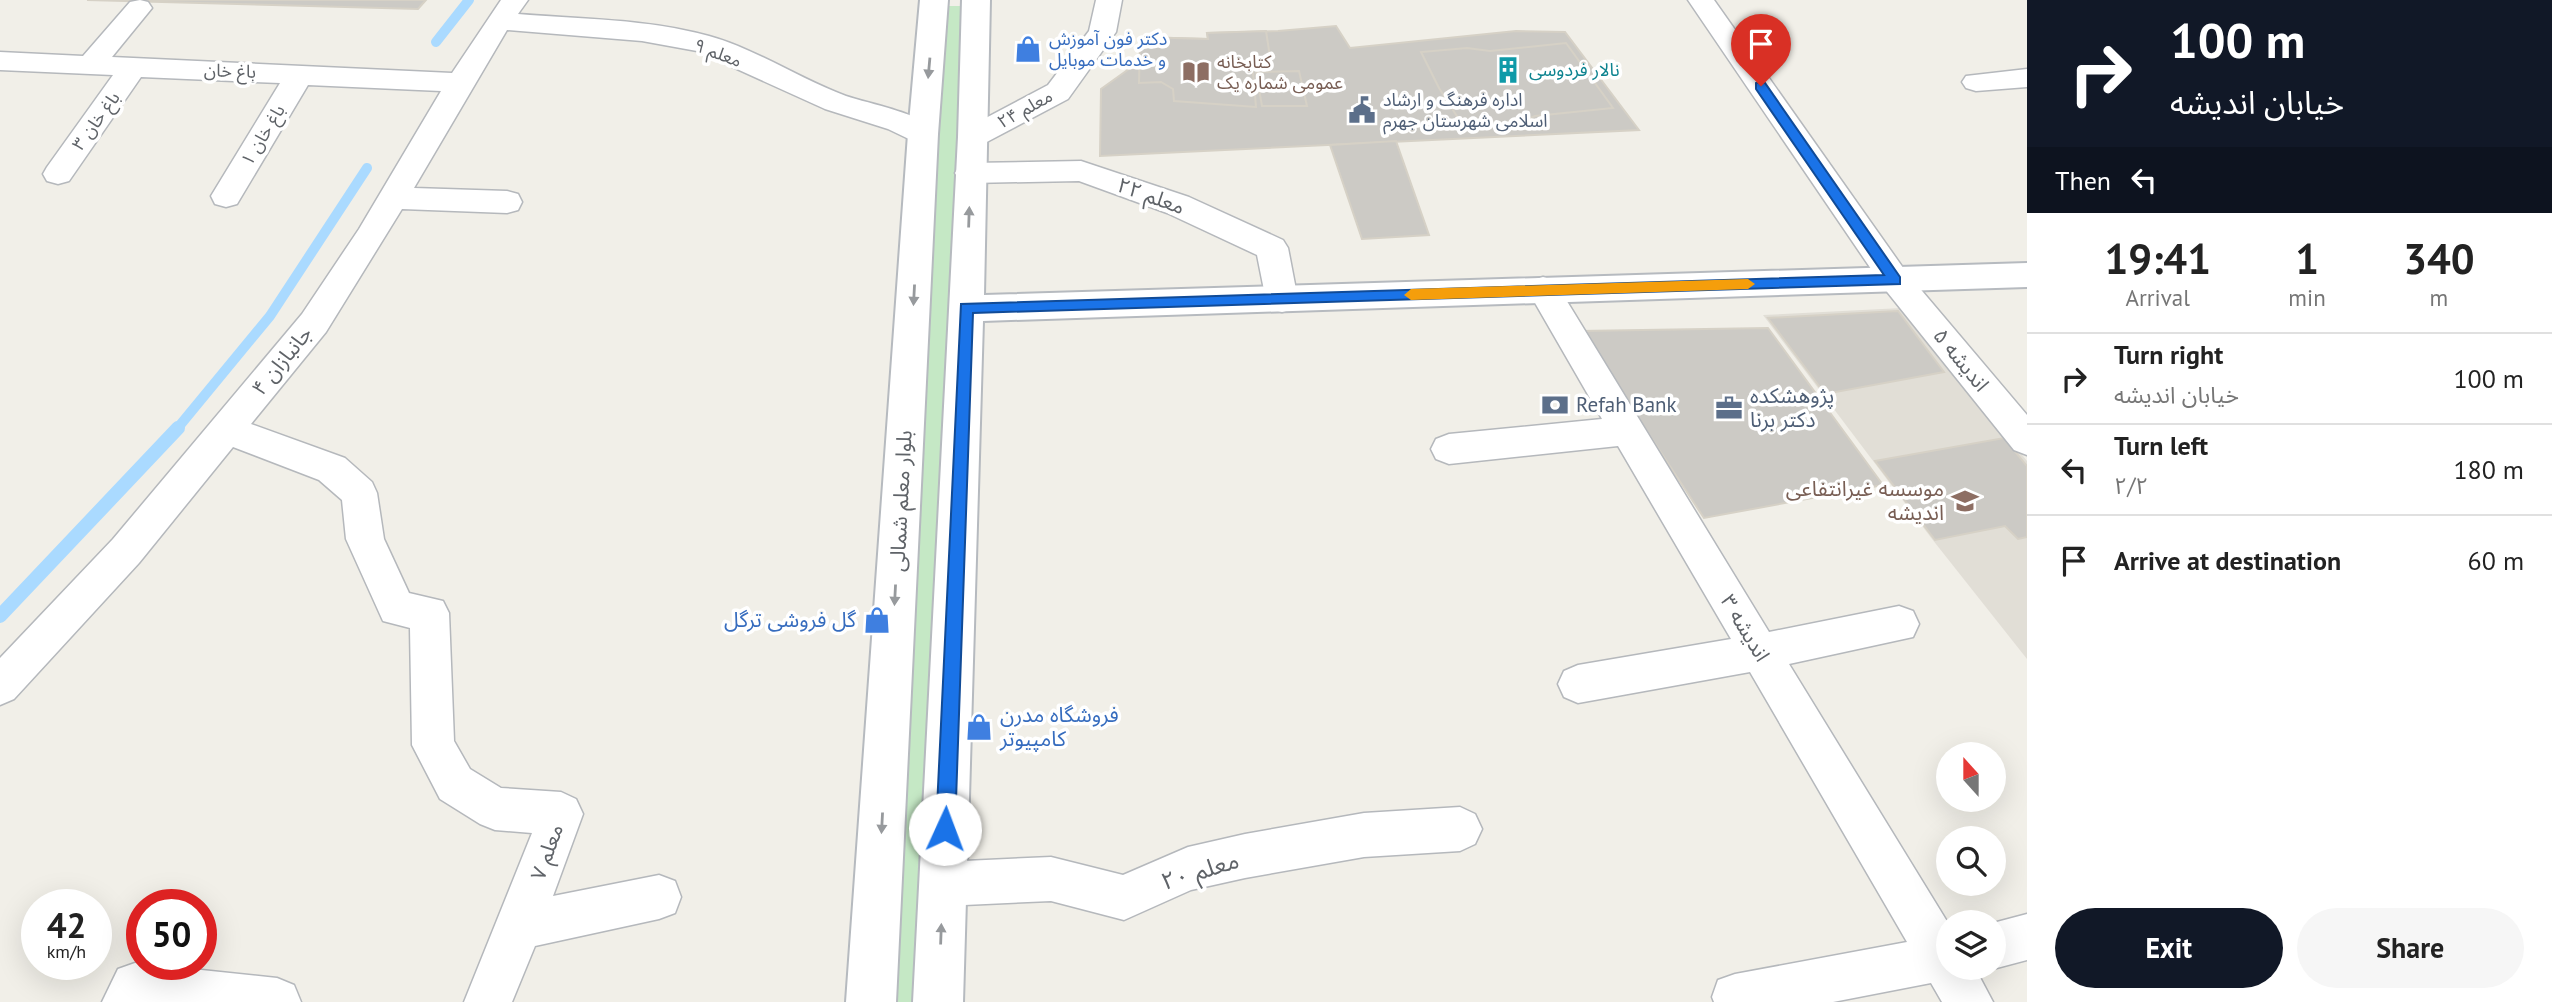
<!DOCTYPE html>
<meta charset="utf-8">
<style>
:root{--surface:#fff;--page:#f6f6f6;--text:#222;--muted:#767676;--line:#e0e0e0;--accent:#111827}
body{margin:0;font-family:"PT Sans","Noto Sans Arabic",sans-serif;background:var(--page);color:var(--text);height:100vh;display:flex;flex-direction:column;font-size:26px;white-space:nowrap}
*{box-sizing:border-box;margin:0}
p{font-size:23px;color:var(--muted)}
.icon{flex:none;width:38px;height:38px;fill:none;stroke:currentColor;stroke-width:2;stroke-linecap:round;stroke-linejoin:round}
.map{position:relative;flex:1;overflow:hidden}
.side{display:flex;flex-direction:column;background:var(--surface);width:525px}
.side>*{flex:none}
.guide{background:#111827;color:#fff;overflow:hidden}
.needle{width:46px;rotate:339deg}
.controls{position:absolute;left:1936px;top:742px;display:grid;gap:14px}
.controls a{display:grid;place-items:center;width:70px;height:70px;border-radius:50%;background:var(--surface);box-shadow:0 7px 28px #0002;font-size:35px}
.speed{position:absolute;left:21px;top:889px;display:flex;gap:14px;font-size:35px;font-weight:700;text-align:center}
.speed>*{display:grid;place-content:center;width:91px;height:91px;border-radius:50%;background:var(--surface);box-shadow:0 7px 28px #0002;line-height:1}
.speed small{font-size:18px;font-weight:400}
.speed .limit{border:10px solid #d22;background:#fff;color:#111}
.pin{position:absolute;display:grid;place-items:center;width:60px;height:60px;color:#fff;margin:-72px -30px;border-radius:50% 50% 50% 0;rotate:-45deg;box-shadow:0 0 7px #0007}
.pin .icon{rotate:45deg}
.me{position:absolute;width:77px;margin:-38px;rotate:2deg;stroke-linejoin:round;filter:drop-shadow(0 0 5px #0008)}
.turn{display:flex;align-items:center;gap:24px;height:147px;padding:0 28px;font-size:32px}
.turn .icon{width:91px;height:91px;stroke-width:2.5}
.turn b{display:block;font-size:49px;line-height:60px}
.then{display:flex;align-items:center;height:66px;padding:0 28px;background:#0003;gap:14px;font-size:26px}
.eta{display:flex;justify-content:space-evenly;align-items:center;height:119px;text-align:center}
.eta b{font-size:42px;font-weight:700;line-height:49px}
.action{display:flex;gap:14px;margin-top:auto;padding:14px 28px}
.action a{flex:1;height:80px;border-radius:42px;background:var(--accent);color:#fff;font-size:28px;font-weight:700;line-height:80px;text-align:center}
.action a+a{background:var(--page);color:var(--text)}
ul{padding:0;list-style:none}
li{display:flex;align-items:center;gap:21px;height:91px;padding:0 28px;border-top:2px solid var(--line)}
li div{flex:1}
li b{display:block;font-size:26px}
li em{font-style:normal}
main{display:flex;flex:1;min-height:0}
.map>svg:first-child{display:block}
.education{fill:#e1ded6}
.green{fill:#c5e8c5}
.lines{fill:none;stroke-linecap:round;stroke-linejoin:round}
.stream-far1{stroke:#aadaff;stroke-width:10}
.stream{stroke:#aadaff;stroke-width:14}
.building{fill:#cccac5;stroke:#d6d1c6;stroke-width:2}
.street-casing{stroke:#b5b8bc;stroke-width:3}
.secondary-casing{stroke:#b6babf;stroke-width:4}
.street{fill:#fff;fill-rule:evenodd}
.secondary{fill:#fff;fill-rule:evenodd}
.oneway{fill:#979a9d}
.route{fill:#1a73e8;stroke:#114b97;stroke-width:2}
.slow{fill:#f59e0b}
.labels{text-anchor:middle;stroke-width:7;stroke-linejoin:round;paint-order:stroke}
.far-shop-label{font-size:18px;fill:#366cbe;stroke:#fff;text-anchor:start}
.far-street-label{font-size:18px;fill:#5f6368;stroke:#fff}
.far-education-label{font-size:18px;fill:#785e54;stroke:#fff;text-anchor:start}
.far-culture-label{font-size:18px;fill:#0d838f;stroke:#fff;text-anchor:start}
.far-service-label{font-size:18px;fill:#4e5e75;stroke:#fff;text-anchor:start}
.street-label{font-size:21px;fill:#5f6368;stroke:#fff}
.service-label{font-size:21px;fill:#4e5e75;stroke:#fff;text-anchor:start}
.education-label{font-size:21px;fill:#785e54;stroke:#fff;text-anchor:end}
.shop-label{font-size:21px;fill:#366cbe;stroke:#fff;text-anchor:end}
.near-street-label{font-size:24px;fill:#5f6368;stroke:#fff}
</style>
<main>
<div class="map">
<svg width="2027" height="1002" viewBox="0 0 2027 1002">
<rect width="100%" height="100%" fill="#f1efe8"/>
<!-- education -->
<polygon class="education" points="1902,308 2027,461 2027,659 1932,539 1763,315"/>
<!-- green -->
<polygon class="green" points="945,6 965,6 918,1002 883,1002"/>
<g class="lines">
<!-- stream-far1 -->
<g class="stream-far1">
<polyline points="436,42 469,0"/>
<polyline points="176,430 270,316 367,168"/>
</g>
<!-- stream -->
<polyline class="stream" points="0,616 178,428"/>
</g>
<!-- building -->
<g class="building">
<polygon points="87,0 426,0 418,9"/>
<polygon points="1336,26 1350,48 1516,31 1565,32 1639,130 1100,156 1101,89 1140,61 1140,37 1208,39 1207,33 1278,31"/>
<polygon points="1266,31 1271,63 1252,61 1256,107 1174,101 1173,89 1161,82 1139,83 1140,37 1208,39 1207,33"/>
<polygon points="1566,43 1613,108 1535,116 1514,125 1465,129 1439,88 1421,52 1467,48 1490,51"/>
<polygon points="1299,71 1307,106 1262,106 1256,72"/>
<polygon points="1396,141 1429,235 1362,239 1330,145"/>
<polygon points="1898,311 1944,372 1825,394 1768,318"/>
<polygon points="1768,328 1883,485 1704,518 1581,331"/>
<polygon points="2004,438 2027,466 2027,537 2018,539 2005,526 1935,540 1875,461"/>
</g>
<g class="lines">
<defs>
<g id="street">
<path d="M140 0 148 2 152 8 112 57 452 73 501 0H528L518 14C581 19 648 19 709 36 756 49 800 79 846 96 869 104 924 113 938 134L933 141 923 144 913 141 888 129 825 109 697 51 642 41 507 30 414 188 507 191 518 194 522 202 518 210 507 213 402 209 326 332 251 424 345 458 372 482 377 493 384 539 409 593 443 601 449 613 454 741 470 769 501 788 561 792 576 799 583 814 553 896 659 875 675 881 681 897 675 913 659 919 535 946 512 1002H464L532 833 495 830 480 824 440 799 412 745 410 628 383 621 346 539 342 500 319 480 233 447 139 563 14 699 0 705V658L113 539 302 314 359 229 441 91 308 85 237 204 226 207 215 204 211 196 280 83 141 77 69 181 58 184 47 181 43 174 47 167 113 75 0 70V52L83 56 130 2Z"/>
<polygon points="1096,0 1122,0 1116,32 1068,99 983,144 973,147 963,144 958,137 963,130 1048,85 1089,31"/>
<polygon points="1688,0 1714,0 1906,272 2027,415 2027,455 2014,450 1884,288"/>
<polygon points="2027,69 2027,87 1976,91 1966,88 1962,82 1966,76"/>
<polygon points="1081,161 1189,197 1283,240 1288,248 1298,300 1294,309 1282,312 1270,309 1266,300 1257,255 1167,213 1079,181 970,183 959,180 955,173 959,166 970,163"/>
<polygon points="1543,277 1554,280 1769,632 1899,606 1913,611 1919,624 1913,637 1789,664 1948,923 1948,968 1975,968 1993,1002 1942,1002 1931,983 1833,1002 1714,1002 1712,997 1718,980 1735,974 1907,942 1750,672 1578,703 1564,697 1558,684 1564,671 1578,665 1731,639 1618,446 1449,464 1436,459 1431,449 1436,439 1449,434 1602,419 1527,289 1532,280"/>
<polygon points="1460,807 1475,814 1482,829 1475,844 1460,851 1364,857 1245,878 1191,890 1124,920 1051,901 943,906 927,900 921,884 927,868 943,862 1051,857 1123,875 1188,847 1245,834 1364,813"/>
<polygon points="2027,914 2027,960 1993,969 1990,968 1993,968 1993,923"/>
<polygon points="135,963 277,978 294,985 301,1002 102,1002 118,969"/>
</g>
<g id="secondary">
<polygon points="920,0 948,0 938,134 896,1002 846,1002 908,134"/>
<polygon points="962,0 990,0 984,295 2027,263 2027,287 983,321 963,1002 913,1002 958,137"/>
</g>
</defs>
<!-- street casing -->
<use href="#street" class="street-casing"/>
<!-- secondary casing -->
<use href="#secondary" class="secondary-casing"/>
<!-- street -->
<use href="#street" class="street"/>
<!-- secondary -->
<use href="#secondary" class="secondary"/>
</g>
<!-- one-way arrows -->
<defs><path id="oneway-solid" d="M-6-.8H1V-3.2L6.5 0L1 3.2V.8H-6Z" transform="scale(1.75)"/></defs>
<g class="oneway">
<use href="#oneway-solid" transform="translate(929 68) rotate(95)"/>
<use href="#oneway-solid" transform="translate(969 217) rotate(-88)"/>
<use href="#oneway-solid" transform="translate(914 295) rotate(93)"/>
<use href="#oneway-solid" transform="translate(895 595) rotate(93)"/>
<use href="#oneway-solid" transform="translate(882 823) rotate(93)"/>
<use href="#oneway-solid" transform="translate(941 934) rotate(-88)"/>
</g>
<!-- route -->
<polygon class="route" points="1761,82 1765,83 1900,277 1900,284 973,313 955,829 952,836 945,839 939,836 936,829 961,304 1884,275 1756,89 1756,83"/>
<!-- slow -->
<polygon class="slow" points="1748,279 1755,284 1748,289 1411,300 1404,295 1411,289"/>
<!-- icons -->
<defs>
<symbol id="shop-bare" viewBox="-9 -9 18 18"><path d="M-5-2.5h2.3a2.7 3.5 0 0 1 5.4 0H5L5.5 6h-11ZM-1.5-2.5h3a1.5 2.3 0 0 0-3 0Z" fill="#3f7fe0" stroke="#fff" stroke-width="2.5" paint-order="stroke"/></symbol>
<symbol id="building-bare" viewBox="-9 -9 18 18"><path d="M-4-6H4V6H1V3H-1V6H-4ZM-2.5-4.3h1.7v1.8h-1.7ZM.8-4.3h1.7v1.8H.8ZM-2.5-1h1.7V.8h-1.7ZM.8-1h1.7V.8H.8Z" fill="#0f9aa8" stroke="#fff" stroke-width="2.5" paint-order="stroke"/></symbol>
<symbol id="library-bare" viewBox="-9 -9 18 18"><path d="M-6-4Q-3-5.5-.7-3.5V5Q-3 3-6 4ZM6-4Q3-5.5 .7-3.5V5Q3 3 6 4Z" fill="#8d6e63" stroke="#fff" stroke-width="2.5" paint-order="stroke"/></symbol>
<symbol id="civic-bare" viewBox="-9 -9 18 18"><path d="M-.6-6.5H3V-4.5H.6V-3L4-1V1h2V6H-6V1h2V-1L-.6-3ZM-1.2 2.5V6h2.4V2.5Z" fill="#5c6f8a" stroke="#fff" stroke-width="2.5" paint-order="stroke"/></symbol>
<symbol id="bank-bare" viewBox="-9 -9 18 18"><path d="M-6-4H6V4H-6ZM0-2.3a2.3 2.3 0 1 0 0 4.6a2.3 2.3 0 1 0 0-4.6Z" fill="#5c6f8a" stroke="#fff" stroke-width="2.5" paint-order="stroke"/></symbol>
<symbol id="office-bare" viewBox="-9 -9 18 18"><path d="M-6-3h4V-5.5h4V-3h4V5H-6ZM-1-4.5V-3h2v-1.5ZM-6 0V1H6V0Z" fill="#5c6f8a" stroke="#fff" stroke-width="2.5" paint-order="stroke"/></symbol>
<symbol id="university-bare" viewBox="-9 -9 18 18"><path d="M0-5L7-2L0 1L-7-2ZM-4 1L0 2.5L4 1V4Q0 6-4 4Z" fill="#8d6e63" stroke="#fff" stroke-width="2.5" paint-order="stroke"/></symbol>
</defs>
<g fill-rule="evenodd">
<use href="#shop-bare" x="1009" y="30" width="38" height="38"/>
<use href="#building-bare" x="1489" y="51" width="38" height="38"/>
<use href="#library-bare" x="1177" y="53" width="38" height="38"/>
<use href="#civic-bare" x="1343" y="91" width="38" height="38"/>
<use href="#bank-bare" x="1536" y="386" width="38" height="38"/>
<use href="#office-bare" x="1710" y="389" width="38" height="38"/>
<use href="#university-bare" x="1946" y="482" width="38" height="38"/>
<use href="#shop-bare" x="858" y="601" width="38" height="38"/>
<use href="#shop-bare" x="960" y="708" width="38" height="38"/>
</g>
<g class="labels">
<!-- far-shop labels -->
<g class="far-shop-label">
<text x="1049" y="45">دکتر فون آموزش<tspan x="1049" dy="21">و خدمات موبایل</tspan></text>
</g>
<!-- far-street labels -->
<g class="far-street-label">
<text transform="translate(718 53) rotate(21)" y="6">معلم ۹</text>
<text transform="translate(230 71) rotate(2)" y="6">باغ خان</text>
<text transform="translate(1025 109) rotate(-29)" y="6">معلم ۲۴</text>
<text transform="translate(96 121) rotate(-54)" y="6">باغ خان ۳</text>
<text transform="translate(263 135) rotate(-59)" y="6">باغ خان ۱</text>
</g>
<!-- far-education labels -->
<g class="far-education-label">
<text x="1217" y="68">کتابخانه<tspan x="1217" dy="21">عمومی شماره یک</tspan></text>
</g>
<!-- far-culture labels -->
<g class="far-culture-label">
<text x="1529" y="76">نالار فردوسی</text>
</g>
<!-- far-service labels -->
<g class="far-service-label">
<text x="1383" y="106">اداره فرهنگ و ارشاد<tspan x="1383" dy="21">اسلامی شهرستان جهرم</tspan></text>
</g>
<!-- street labels -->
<g class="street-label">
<text transform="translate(1151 196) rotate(20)" y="7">معلم ۲۲</text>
<text transform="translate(1961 360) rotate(51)" y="7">اندیشه ۵</text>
<text transform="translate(282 361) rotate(-51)" y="7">جانبازان ۴</text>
<text transform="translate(901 501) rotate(-87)" y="7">بلوار معلم شمالی</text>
<text transform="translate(1745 628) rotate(59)" y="7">اندیشه ۳</text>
<text transform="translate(547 852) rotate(-70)" y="7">معلم ۷</text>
</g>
<!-- service labels -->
<g class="service-label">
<text x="1750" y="403">پژوهشکده<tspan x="1750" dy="24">دکتر برنا</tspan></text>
<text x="1576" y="412">Refah Bank</text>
</g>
<!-- education labels -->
<g class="education-label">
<text x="1944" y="496">موسسه غیرانتفاعی<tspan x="1944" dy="24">اندیشه</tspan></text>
</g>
<!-- shop labels -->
<g class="shop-label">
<text x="856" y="627">گل فروشی ترگل</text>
<text x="1000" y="722" text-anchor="start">فروشگاه مدرن<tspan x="1000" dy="24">کامپیوتر</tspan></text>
</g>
<!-- near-street labels -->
<g class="near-street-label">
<text transform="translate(1200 871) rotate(-17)" y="8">معلم ۲۰</text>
</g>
</g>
</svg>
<div class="controls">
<a><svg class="needle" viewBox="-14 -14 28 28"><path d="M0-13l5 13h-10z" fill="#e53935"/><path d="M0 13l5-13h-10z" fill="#767676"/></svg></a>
<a><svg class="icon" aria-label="search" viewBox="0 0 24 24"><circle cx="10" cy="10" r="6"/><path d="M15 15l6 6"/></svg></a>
<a><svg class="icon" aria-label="layers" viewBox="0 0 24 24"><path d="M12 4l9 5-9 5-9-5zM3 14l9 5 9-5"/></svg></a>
</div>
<div class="speed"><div>42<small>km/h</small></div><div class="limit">50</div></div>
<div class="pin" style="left:1761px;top:86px;background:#d93025"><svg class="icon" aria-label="arrive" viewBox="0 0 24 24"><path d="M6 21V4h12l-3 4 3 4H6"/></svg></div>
<svg class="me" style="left:945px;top:829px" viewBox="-20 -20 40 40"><circle r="19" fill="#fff"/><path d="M0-13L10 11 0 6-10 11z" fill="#1a73e8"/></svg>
</div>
<section class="side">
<div class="guide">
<div class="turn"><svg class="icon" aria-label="right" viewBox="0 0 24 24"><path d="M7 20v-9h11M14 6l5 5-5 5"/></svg><div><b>100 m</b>خیابان اندیشه</div></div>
<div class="then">Then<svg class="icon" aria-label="left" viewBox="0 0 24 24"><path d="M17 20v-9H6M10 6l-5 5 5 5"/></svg></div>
</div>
<div class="eta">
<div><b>19:41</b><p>Arrival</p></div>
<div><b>1</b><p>min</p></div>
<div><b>340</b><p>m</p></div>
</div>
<ul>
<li><svg class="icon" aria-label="right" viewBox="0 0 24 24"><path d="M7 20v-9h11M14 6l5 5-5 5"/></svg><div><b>Turn right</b><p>خیابان اندیشه</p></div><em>100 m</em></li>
<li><svg class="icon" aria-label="left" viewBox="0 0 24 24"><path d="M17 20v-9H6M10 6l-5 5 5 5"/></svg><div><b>Turn left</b><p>۲/۲</p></div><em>180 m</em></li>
<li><svg class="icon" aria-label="arrive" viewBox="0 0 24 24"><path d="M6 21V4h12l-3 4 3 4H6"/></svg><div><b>Arrive at destination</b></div><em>60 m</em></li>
</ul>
<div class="action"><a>Exit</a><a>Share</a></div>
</section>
</main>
